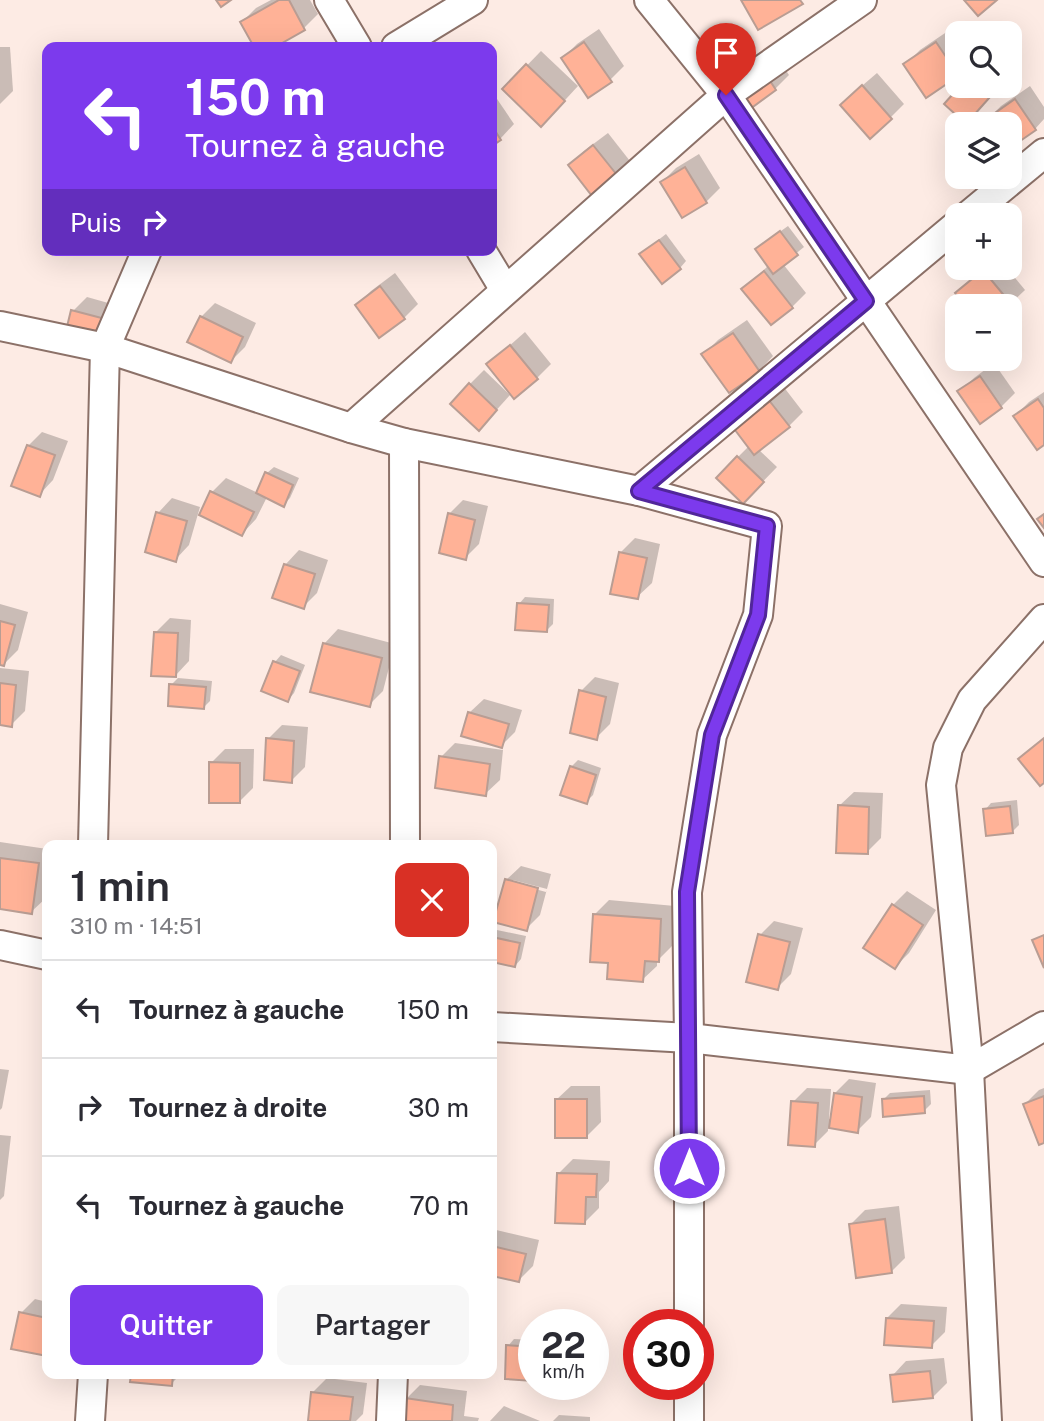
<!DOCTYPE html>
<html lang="fr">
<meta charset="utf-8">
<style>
:root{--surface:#fff;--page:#f7f7f7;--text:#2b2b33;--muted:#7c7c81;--line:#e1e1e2;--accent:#7c3aed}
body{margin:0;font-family:"Public Sans",sans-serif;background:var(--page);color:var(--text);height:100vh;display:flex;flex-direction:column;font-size:26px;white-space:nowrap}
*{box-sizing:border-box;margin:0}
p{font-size:23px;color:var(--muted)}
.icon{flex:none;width:38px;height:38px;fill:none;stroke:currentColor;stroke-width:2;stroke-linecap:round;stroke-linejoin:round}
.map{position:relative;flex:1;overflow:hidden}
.panel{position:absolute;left:42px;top:840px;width:455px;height:539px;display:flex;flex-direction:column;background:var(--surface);border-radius:14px;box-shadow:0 7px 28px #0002}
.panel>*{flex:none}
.hud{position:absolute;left:42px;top:42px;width:455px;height:214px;border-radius:14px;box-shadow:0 7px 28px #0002;background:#7c3aed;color:#fff;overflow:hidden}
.tools{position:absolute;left:945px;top:21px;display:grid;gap:14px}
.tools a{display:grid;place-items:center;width:77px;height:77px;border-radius:14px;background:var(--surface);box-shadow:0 7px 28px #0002;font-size:35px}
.speed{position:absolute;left:518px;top:1309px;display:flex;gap:14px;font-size:35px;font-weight:700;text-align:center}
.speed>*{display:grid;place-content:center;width:91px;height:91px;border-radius:50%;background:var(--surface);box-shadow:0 7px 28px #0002;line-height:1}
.speed small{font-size:18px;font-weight:400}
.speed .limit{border:10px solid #d22;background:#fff;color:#111}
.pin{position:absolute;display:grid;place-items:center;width:60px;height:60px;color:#fff;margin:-72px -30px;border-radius:50% 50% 50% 0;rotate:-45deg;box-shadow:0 0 7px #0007}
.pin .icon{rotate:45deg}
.me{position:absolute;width:77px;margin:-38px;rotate:0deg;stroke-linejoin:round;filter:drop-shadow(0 0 5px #0008)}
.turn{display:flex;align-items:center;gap:24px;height:147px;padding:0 28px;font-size:32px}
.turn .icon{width:91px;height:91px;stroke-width:2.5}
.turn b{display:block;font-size:49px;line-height:60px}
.then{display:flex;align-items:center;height:66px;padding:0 28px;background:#0003;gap:14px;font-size:26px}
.round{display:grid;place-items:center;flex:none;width:74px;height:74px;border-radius:14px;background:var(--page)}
.head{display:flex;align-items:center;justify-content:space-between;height:119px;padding:0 28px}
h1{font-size:42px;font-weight:600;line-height:52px}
.primary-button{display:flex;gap:14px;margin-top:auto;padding:14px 28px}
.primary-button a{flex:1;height:80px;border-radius:14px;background:var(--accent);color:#fff;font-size:28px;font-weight:600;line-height:80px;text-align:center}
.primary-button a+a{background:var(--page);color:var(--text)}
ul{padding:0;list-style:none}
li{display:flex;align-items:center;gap:21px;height:98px;padding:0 28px;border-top:2px solid var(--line)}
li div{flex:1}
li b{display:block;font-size:26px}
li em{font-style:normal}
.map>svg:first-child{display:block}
.shadow{fill:#0003;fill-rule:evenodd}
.building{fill:#ffb297;stroke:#b99d93;stroke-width:2}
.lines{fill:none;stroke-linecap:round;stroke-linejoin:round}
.minor-casing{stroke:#8c7168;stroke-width:32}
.minor{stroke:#fff;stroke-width:28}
.route-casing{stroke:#51269a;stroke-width:18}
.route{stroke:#7c3aed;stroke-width:12}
</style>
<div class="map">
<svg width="1044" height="1421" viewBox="0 0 1044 1421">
<rect width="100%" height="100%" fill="#fdebe4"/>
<!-- shadow -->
<g class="shadow">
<polygon points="271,0 310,0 318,14 304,28 271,47 256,47 242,22 256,8"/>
<polygon points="599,29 624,66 610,80 563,58 577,44"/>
<polygon points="951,29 957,38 957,75 926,95 906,64 920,50"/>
<polygon points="0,47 10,47 13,91 0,104"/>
<polygon points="541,51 578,86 555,111 504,89"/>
<polygon points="775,54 789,75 775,89 746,109"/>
<polygon points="877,73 904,104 890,118 856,91"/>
<polygon points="963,86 999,86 979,108 946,104"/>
<polygon points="1030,86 1044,107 1044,119 1035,129 1010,146 1010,124 990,124 987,120 1001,106"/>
<polygon points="495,96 514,124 500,139 492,144 492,97"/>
<polygon points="608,133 637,170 623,184 570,165 584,151"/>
<polygon points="699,154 720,188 706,202 662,182 676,168"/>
<polygon points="788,226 804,247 783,264 806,293 792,307 744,289 769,265 764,243"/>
<polygon points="666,234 686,261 680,268 648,248"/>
<polygon points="985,268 1007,268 1025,290 1008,306 967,306 957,293"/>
<polygon points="395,273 418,304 404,318 379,336 357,305 371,291"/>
<polygon points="87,297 126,308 119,334 73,311"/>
<polygon points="215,303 256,323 245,347 231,361 201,317"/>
<polygon points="747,320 773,356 759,371 704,354 718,340"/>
<polygon points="525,332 551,364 537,378 489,364"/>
<polygon points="994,363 1015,393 1001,407 960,392 974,378"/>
<polygon points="484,370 510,395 492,415 470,384"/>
<polygon points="783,386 803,412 789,426 758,449 777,467 743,502 738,457 749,446 734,426"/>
<polygon points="1044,392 1044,443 1015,416 1029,402"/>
<polygon points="42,432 68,441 53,480 39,495 28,446"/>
<polygon points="274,467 299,478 290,498 283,505 267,497 256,519 242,534 212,492 226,478 258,493 267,473"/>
<polygon points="172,498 200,507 189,545 175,560 147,551 158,513"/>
<polygon points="463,500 488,506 479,544 465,558 449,514"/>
<polygon points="635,538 660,544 652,583 637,597 621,552"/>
<polygon points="299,550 328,560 317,593 303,607 285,565"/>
<polygon points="525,597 554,599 553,624 546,631 519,604"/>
<polygon points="0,604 28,612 18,650 4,664 0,663"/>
<polygon points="170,618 191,620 189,661 175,676 155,633"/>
<polygon points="338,629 395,644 383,691 369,705 324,644"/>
<polygon points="281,655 305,665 294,693 288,700 275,662"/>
<polygon points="0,668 29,671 25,711 11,725 0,724"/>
<polygon points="595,677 619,683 610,724 596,738 581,691"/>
<polygon points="178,678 212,681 210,701 203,708 171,685"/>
<polygon points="484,699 522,710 515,732 501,746 469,713"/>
<polygon points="282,725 308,727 305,767 291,781 268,739"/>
<polygon points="455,743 503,750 500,780 485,794 441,757"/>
<polygon points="225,749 254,749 253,788 239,802 211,763"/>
<polygon points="578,760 601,768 593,795 586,802 571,767"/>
<polygon points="854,792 883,793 881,838 867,852 839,806"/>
<polygon points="1017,800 1019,825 1013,831 985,810 991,803"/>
<polygon points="0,842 47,849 47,885 46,898 31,912 0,907"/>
<path d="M521 866 551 874 540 915 526 929 506 880ZM513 880 547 889 546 892 513 883Z"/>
<polygon points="907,891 936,910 909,953 895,967 893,905"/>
<polygon points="609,900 675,906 672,946 657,961 657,966 642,980 610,962 595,914"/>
<polygon points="774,921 803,928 791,974 777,988 760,935"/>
<polygon points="492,929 526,936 521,959 515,966 492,961"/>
<polygon points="0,1069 9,1070 2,1108 0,1110"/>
<polygon points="849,1079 876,1083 871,1117 857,1131 828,1127 828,1131 814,1145 793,1102 807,1088 831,1089 829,1119 832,1119 835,1093"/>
<polygon points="571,1086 600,1086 601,1122 587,1136 556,1100"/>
<polygon points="1044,1088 1044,1141 1025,1104 1039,1090"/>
<polygon points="930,1090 931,1104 924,1111 883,1100 890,1093"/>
<polygon points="0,1135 11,1136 4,1196 0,1200"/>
<polygon points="573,1159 610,1161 609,1181 599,1192 599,1208 585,1222 559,1173"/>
<polygon points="899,1206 905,1258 891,1272 851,1224 865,1210"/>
<polygon points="492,1229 539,1240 533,1266 519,1280 492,1274"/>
<polygon points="35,1299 47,1302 47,1354 14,1347 21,1313"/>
<polygon points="901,1304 947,1307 945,1332 931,1346 887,1318"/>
<polygon points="492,1307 495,1307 494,1340 492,1342"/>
<polygon points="514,1339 534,1340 534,1377 532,1379 508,1346"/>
<polygon points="944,1358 947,1383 933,1397 892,1376 906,1361"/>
<polygon points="132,1374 181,1374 171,1384 132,1381"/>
<polygon points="327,1378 367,1383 363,1414 356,1421 309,1421 313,1392"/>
<polygon points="420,1385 467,1391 464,1416 479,1418 478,1421 404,1421 406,1399"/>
<polygon points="504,1406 540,1421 490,1421"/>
<polygon points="559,1415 590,1417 590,1421 553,1421"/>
</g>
<!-- building -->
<g class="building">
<polygon points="216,0 231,0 221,7"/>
<polygon points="279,0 289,0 305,30 275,47 254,47 240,22"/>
<polygon points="741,0 800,0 803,4 758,30"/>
<polygon points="964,0 997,0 978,16"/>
<polygon points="584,42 612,82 588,98 561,58"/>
<polygon points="936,42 957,73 957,77 926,98 903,64"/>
<polygon points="526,64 565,101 541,127 502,89"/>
<polygon points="761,67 776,90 746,112 730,89"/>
<polygon points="862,85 892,119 870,139 840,105"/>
<polygon points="960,86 978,86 990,97 966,124 944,104"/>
<polygon points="1015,99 1036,130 1010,148 1010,124 988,124 985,120"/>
<polygon points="492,126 501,140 492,146"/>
<polygon points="593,145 625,185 599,205 568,165"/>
<polygon points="685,167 707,203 682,218 660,182"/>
<polygon points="780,231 798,255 773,274 755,249"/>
<polygon points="659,240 681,269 662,284 639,254"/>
<polygon points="983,270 1012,305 1010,307 965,306 955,293"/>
<polygon points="764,271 793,308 771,325 741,289"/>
<polygon points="380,286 405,319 379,338 355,305"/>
<polygon points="71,310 113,321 105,350 64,339"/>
<polygon points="200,316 243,337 231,363 187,342"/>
<polygon points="733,333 760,372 729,393 701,354"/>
<polygon points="510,345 538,379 514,399 486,364"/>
<polygon points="980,376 1002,408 980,424 957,391"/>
<polygon points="469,383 497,410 479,431 450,404"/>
<polygon points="768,399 790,427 754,455 732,426"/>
<polygon points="1038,399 1044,408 1044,445 1037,450 1013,416"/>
<polygon points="27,445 55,455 40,497 11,486"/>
<polygon points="737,456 764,482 743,504 716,478"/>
<polygon points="265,472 293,485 284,507 256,493"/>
<polygon points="210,491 254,512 242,536 199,515"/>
<polygon points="156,512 187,521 176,562 145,552"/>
<polygon points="448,513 475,520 466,560 439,553"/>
<polygon points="1044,514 1044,528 1037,519"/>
<polygon points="619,552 647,558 638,599 610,594"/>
<polygon points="284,564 315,574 304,609 272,598"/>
<polygon points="517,603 549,605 547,632 515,630"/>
<polygon points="0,621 15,625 4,666 0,665"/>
<polygon points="154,632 178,633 176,677 151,676"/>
<polygon points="323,643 382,658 370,707 310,692"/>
<polygon points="273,661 300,671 288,702 261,691"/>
<polygon points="0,683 16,685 12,727 0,725"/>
<polygon points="169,684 206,687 204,709 168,706"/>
<polygon points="579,690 606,697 597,740 570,733"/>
<polygon points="468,712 509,724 502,748 461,736"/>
<polygon points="266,738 294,741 292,783 264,780"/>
<polygon points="1044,738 1044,783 1040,786 1018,759"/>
<polygon points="439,756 490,764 486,796 435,788"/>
<polygon points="209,762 240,763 240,803 209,803"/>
<polygon points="570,766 596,775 587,804 560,795"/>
<polygon points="838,805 869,807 868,854 836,853"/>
<polygon points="1010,806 1013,833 986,836 983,809"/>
<polygon points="0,858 39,863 32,914 0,909"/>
<polygon points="505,879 538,888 527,931 493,922"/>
<polygon points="892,904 923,925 895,969 863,948"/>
<polygon points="593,914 661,919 659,962 645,961 643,982 607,979 608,963 590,962"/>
<polygon points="758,934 790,942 778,990 746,982"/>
<polygon points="1044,935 1044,968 1032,940"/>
<polygon points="492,937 520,943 515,967 492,962"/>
<polygon points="834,1093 862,1097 858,1133 829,1128"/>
<polygon points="924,1096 925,1113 883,1117 882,1099"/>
<polygon points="1044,1096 1044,1143 1039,1145 1023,1104"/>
<rect x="555" y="1099" width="32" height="39"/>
<polygon points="791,1101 818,1103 815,1147 788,1145"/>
<polygon points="557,1173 597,1174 596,1197 586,1197 585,1224 555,1223"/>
<polygon points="885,1219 892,1273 856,1278 849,1224"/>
<polygon points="492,1246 526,1254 519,1282 492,1276"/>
<polygon points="19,1312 47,1318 47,1356 11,1349"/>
<polygon points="886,1318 934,1321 932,1348 884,1345"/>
<polygon points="506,1345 534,1347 533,1381 505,1379"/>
<polygon points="930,1371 933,1398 893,1402 890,1375"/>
<polygon points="131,1374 173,1374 172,1386 130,1382"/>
<polygon points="311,1392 353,1397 350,1421 308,1421"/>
<polygon points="405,1398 453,1405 452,1421 402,1421"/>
</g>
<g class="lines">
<defs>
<g id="minor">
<polyline points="329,0 357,47"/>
<polyline points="649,0 726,95 1044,562"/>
<polyline points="396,47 473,0"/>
<polyline points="969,215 1044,153"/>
<polyline points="481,250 505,290"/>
<polyline points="0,326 105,348 351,428 404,443 639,491 767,526 758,615 712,735 687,892 689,1038 689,1325"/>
<polyline points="351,428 726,95 862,0"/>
<polyline points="404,443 405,845"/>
<polyline points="639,491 957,225"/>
<polyline points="93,845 105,348 147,250"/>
<polyline points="0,945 47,955"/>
<polyline points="492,1027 689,1038 969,1070 1044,1026"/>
<polyline points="90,1421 93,1374"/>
<polyline points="391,1421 393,1374"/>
<polyline points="689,1421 689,1384"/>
<polyline points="987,1421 969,1070 941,785 948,748 972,700 1044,619"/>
</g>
</defs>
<!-- minor casing -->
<use href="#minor" class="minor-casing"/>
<!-- minor -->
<use href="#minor" class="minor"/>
</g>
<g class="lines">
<defs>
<polyline id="route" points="689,1168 687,892 712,735 758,615 767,526 639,491 866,301 726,95"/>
</defs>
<!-- route casing -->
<use href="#route" class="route-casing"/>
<!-- route -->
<use href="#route" class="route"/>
</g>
</svg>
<div class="tools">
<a><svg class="icon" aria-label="search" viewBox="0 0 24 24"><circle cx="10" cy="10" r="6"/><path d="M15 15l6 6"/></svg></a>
<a><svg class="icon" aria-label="layers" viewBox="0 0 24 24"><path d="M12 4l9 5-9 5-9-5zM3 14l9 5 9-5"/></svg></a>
<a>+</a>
<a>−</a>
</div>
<div class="speed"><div>22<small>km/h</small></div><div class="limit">30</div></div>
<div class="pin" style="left:726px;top:95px;background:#d93025"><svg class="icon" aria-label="arrive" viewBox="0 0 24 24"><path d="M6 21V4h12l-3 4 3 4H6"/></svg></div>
<svg class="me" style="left:689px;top:1168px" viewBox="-20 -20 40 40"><circle r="17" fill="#7c3aed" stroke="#fff" stroke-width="3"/><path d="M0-11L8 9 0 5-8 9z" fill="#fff"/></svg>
<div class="hud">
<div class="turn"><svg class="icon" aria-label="left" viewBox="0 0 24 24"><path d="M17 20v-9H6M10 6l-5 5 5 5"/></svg><div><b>150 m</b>Tournez à gauche</div></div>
<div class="then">Puis<svg class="icon" aria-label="right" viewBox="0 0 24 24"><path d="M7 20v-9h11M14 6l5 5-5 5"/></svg></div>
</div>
<section class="panel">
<div class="head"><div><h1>1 min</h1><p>310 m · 14:51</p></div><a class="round" style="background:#d93025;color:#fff"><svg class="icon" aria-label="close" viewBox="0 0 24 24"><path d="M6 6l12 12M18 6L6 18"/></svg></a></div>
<ul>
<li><svg class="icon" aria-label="left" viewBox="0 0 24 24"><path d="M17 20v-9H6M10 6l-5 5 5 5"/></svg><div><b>Tournez à gauche</b></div><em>150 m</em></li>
<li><svg class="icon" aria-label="right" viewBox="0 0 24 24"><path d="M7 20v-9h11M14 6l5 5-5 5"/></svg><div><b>Tournez à droite</b></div><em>30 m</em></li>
<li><svg class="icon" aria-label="left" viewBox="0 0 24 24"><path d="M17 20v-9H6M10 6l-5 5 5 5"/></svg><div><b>Tournez à gauche</b></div><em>70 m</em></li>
</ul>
<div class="primary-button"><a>Quitter</a><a>Partager</a></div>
</section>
</div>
